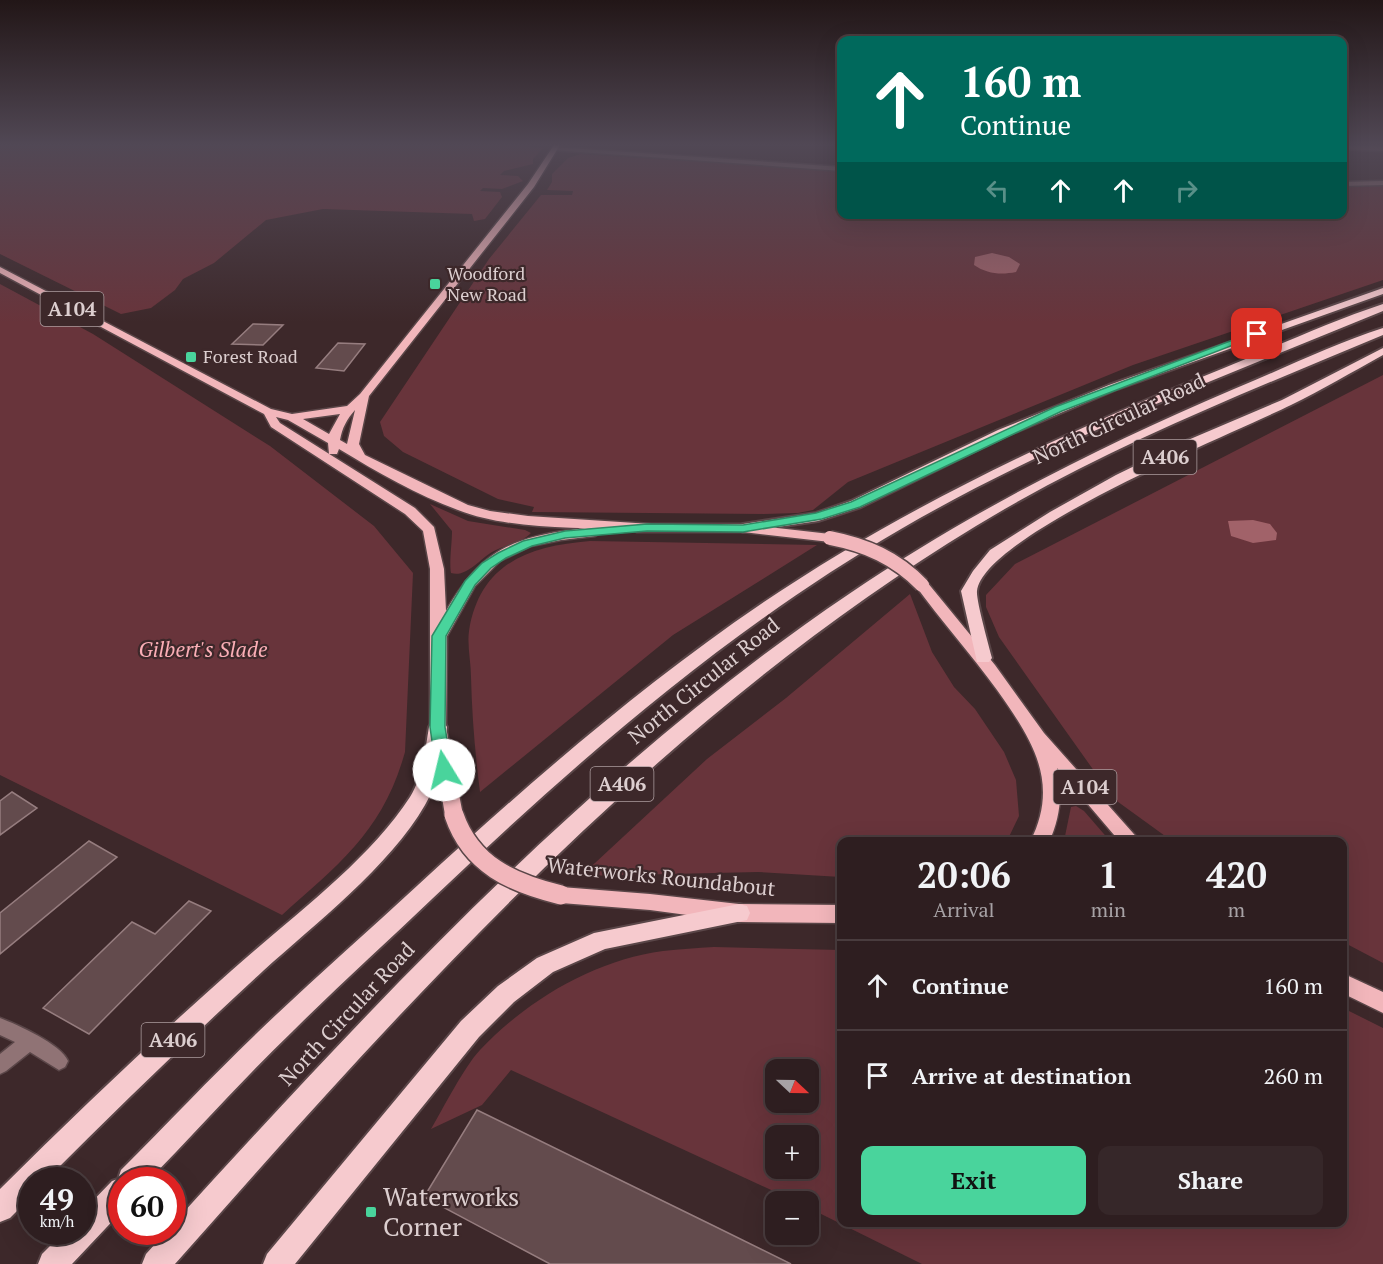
<!DOCTYPE html>
<meta charset="utf-8">
<style>
:root{--surface:#2e1e20;--page:#362729;--text:#f1f3f6;--muted:#a7a2a5;--line:#493c3e;--accent:#49d49c}
body{margin:0;font-family:"PT Serif",serif;background:var(--page);color:var(--text);height:100vh;display:flex;flex-direction:column;font-size:22px;white-space:nowrap}
*{box-sizing:border-box;margin:0}
p{font-size:20px;color:var(--muted)}
.icon{flex:none;width:33px;height:33px;fill:none;stroke:currentColor;stroke-width:2;stroke-linecap:round;stroke-linejoin:round}
.map{position:relative;flex:1;overflow:hidden}
.sheet{position:absolute;left:837px;top:837px;width:510px;height:390px;display:flex;flex-direction:column;background:var(--surface);border-radius:12px;box-shadow:0 6px 24px #0002,0 0 0 2px var(--line)}
.sheet>*{flex:none}
.guide{position:absolute;left:837px;top:36px;width:510px;height:183px;border-radius:12px;box-shadow:0 6px 24px #0002,0 0 0 2px var(--line);background:#00695c;color:#fff;overflow:hidden}
.needle{width:39px;rotate:112deg}
.fabs{position:absolute;left:765px;top:1059px;display:grid;gap:12px}
.fabs a{display:grid;place-items:center;width:54px;height:54px;border-radius:12px;background:var(--surface);box-shadow:0 6px 24px #0002,0 0 0 2px var(--line);font-size:30px}
.speed{position:absolute;left:18px;top:1167px;display:flex;gap:12px;font-size:30px;font-weight:700;text-align:center}
.speed>*{display:grid;place-content:center;width:78px;height:78px;border-radius:50%;background:var(--surface);box-shadow:0 6px 24px #0002,0 0 0 2px var(--line);line-height:1}
.speed small{font-size:15px;font-weight:400}
.speed .limit{border:9px solid #d22;background:#fff;color:#111}
.pin{position:absolute;display:grid;place-items:center;width:51px;height:51px;color:#fff;margin:-26px;border-radius:12px;box-shadow:0 3px 9px #0006}
.me{position:absolute;width:66px;margin:-33px;rotate:351deg;stroke-linejoin:round;filter:drop-shadow(0 0 4px #0008)}
.turn{display:flex;align-items:center;gap:21px;height:126px;padding:0 24px;font-size:27px}
.turn .icon{width:78px;height:78px;stroke-width:2.5}
.turn b{display:block;font-size:42px;line-height:51px}
.lanes{display:flex;align-items:center;height:57px;padding:0 24px;background:#0003;justify-content:center;gap:30px;direction:ltr}
.lanes .off{opacity:.35}
.eta{display:flex;justify-content:space-evenly;align-items:center;height:102px;text-align:center}
.eta b{font-size:36px;font-weight:700;line-height:42px}
.action{display:flex;gap:12px;margin-top:auto;padding:12px 24px}
.action a{flex:1;height:69px;border-radius:12px;background:var(--accent);color:#111;font-size:24px;font-weight:700;line-height:69px;text-align:center}
.action a+a{background:var(--page);color:var(--text)}
ul{padding:0;list-style:none}
li{display:flex;align-items:center;gap:18px;height:90px;padding:0 24px;border-top:2px solid var(--line)}
li div{flex:1}
li b{display:block;font-size:22px}
li em{font-style:normal}
.map>svg:first-child{display:block}
.green{fill:#68343b;fill-rule:evenodd}
.water{fill:#a16269}
.building{fill:#634b4d;stroke:#967d7f;stroke-width:1.5}
.lines{fill:none;stroke-linecap:round;stroke-linejoin:round}
.minor-casing{stroke:#5a4648;stroke-width:3}
.primary-casing{stroke:#5a4648;stroke-width:3}
.trunk-casing{stroke:#5a4648;stroke-width:4}
.minor{fill:#907375;fill-rule:evenodd}
.primary{fill:#f2b6bb;fill-rule:evenodd}
.trunk{fill:#f6cace;fill-rule:evenodd}
.primary-bridge-far1-casing{stroke:#5a4648;stroke-width:17;stroke-linecap:butt}
.primary-bridge-casing{stroke:#5a4648;stroke-width:22;stroke-linecap:butt}
.primary-bridge-far1{stroke:#f2b6bb;stroke-width:14}
.primary-bridge{stroke:#f2b6bb;stroke-width:19}
.route{fill:#49d49c;stroke:#2f8a65;stroke-width:1.5}
.poi-dot{fill:#49d49c;stroke:#3d282a;stroke-width:2}
.labels{text-anchor:middle;stroke-width:4.5;stroke-linejoin:round;paint-order:stroke}
.far-poi-label{font-size:18px;fill:#dccecf;stroke:#3d282a;text-anchor:start}
.shield{fill:#3d282a;stroke:#ac9c9e;stroke-width:1.5}
.shield-label{font-size:20px;font-weight:bold;fill:#dccecf}
.street-label{font-size:21px;fill:#dccecf;stroke:#3d282a}
.park-label{font-size:21px;font-style:italic;fill:#fbaeb6;stroke:#3d282a}
.near-poi-label{font-size:26px;fill:#dccecf;stroke:#3d282a;text-anchor:start}
</style>
<div class="map">
<svg width="1383" height="1264" viewBox="0 0 1383 1264">
<rect width="100%" height="100%" fill="#3d282a"/>
<!-- green -->
<g class="green">
<polygon points="0,145 512,145 543,148 533,159 533,164 504,171 500,175 518,176 523,181 502,189 483,188 480,191 500,192 502,197 485,219 474,221 472,214 323,209 266,220 214,263 183,279 175,290 151,308 121,314 0,254"/>
<polygon points="581,154 841,171 842,214 1342,214 1343,186 1383,185 1383,280 1133,365 848,482 813,510 798,513 764,514 532,512 534,507 498,499 403,452 384,436 380,422 489,259 541,195 572,195 573,191 547,190 552,182 552,174 568,158"/>
<path d="M0 284 93 334 270 446 374 526 413 573 405 752C383 831 340 863 282 915L0 775Z"/>
<polygon points="1383,375 1383,963 1343,942 1342,842 1172,841 1114,799 999,637 986,607 986,595 1015,564"/>
<path d="M430 504 468 521 525 530 531 533C522 543 503 545 492 552 480 559 466 578 451 573 449 562 452 544 452 531Z"/>
<path d="M590 541 817 545 673 635 480 792C475 753 472 716 471 677 471 662 467 645 469 631 480 563 529 546 590 541Z"/>
<polygon points="910,594 932,652 954,687 975,709 1004,752 1016,780 1019,816 1007,841 842,842 841,877 758,872 581,876 707,759 786,698"/>
<polygon points="1076,806 1084,811 1110,841 1064,841 1071,807"/>
<path d="M714 947 841 950 842 1222H1342L1343 1008 1383 1028V1264H922L809 1208 808 1202 795 1201 511 1070 482 1105 431 1129C444 1107 464 1067 480 1050 527 1000 595 960 663 951 680 949 697 948 714 947ZM776 1070H808V1102H776ZM776 1136H808V1168H776Z"/>
</g>
<!-- water -->
<g class="water">
<path d="M992 253 1009 257 1020 264 1016 272C1001 275 987 274 974 265L975 257Z"/>
<polygon points="1253,520 1270,524 1277,533 1276,540 1253,543 1231,536 1228,521"/>
</g>
<!-- building -->
<g class="building">
<polygon points="253,324 283,325 263,345 232,344"/>
<polygon points="338,343 365,344 344,371 316,368"/>
<polygon points="12,792 37,808 0,835 0,801"/>
<polygon points="89,841 117,857 0,954 0,913"/>
<polygon points="189,901 211,911 89,1034 43,1008 132,922 155,934"/>
<polygon points="477,1110 712,1225 791,1264 550,1264 424,1197"/>
</g>
<g class="lines">
<defs>
<g id="minor">
<polygon points="1342,145 1383,147 1383,151 1342,149"/>
<polygon points="554,147 842,167 842,171 552,150"/>
<polygon points="1383,181 1383,185 1342,186 1342,182"/>
<path d="M0 1018C18 1025 61 1044 68 1061L65 1067 59 1070 30 1052 6 1071 0 1074V1054L15 1042 0 1035Z"/>
</g>
<g id="primary">
<path d="M554 145H560L534 187 369 396 359 444 365 455 468 505 490 511 528 516 651 524H743L830 534 837 538 830 542 743 532H637L632 530C577 527 509 530 458 510 417 495 377 472 339 449L337 454H329L328 443 288 420 276 417 280 423 415 508 434 527 444 569 446 611C478 555 508 538 571 530 580 529 595 525 602 532L595 536 561 540 531 546 500 561 475 586 447 636 446 727 463 815 460 820 454 822 448 820 445 815 430 727V569L423 531 405 514 271 427 264 414 0 273V267L271 409 292 414 347 406 360 394 528 184ZM355 410 347 444 340 440C342 428 347 419 355 410ZM340 414 329 434 303 419Z"/>
<path d="M922 581 927 582 995 665 1044 733 1141 842H1120L1057 768C1063 794 1060 818 1049 842H1030C1061 782 1031 738 997 690 971 654 941 621 915 585Z"/>
<polygon points="561,887 650,894 739,904 842,905 842,923 739,922 650,910 561,903 554,901 551,895 554,889"/>
<polygon points="1342,973 1383,992 1383,1013 1342,993"/>
</g>
<g id="trunk">
<polygon points="1383,288 1383,294 1117,389 1006,436 861,507 818,521 743,532 736,528 743,524 816,513 851,501 998,430 1109,385"/>
<path d="M1383 304V311C1220 378 1054 440 901 529 728 629 576 762 432 899 386 943 338 986 293 1031 243 1079 197 1131 149 1180H122V1211L72 1264H38L42 1254 64 1232H82V1212L112 1181 118 1179 121 1170C167 1124 211 1077 258 1032 310 982 365 934 418 885 527 785 639 687 761 604 906 506 1062 433 1224 368 1277 346 1329 322 1383 304Z"/>
<path d="M1383 328V335C1245 393 1104 448 976 526 662 717 416 991 175 1264H142L146 1254 166 1232H172V1225C380 997 593 767 849 594 970 512 1100 446 1234 389 1283 369 1333 344 1383 328Z"/>
<path d="M1383 348V355C1352 372 1322 390 1291 405 1236 432 984 534 977 591 976 600 989 646 992 658L989 662H977L961 591 973 571 990 550 1050 512 1116 475 1188 440 1282 400Z"/>
<path d="M438 720 444 722 447 727C443 755 439 781 425 805 390 866 315 924 263 971 189 1039 117 1109 46 1180H32V1196L10 1218 0 1222V1189C75 1114 152 1041 231 971 289 919 368 862 410 797 423 776 425 750 429 727L432 722Z"/>
<polygon points="739,904 747,906 750,913 747,920 605,949 553,972 514,1002 479,1037 295,1264 263,1264 267,1254 461,1021 498,986 537,958 594,933"/>
</g>
</defs>
<!-- minor casing -->
<use href="#minor" class="minor-casing"/>
<!-- primary casing -->
<use href="#primary" class="primary-casing"/>
<!-- trunk casing -->
<use href="#trunk" class="trunk-casing"/>
<!-- minor -->
<use href="#minor" class="minor"/>
<!-- primary -->
<use href="#primary" class="primary"/>
<!-- trunk -->
<use href="#trunk" class="trunk"/>
<defs>
<path id="primary-bridge-far1" d="M830 538C866 545 896 558 922 585"/>
<path id="primary-bridge" d="M454 815C471 865 512 883 561 895"/>
</defs>
<!-- primary-bridge-far1 casing -->
<use href="#primary-bridge-far1" class="primary-bridge-far1-casing"/>
<!-- primary-bridge casing -->
<use href="#primary-bridge" class="primary-bridge-casing"/>
<!-- primary-bridge-far1 -->
<use href="#primary-bridge-far1" class="primary-bridge-far1"/>
<!-- primary-bridge -->
<use href="#primary-bridge" class="primary-bridge"/>
</g>
<!-- sky -->
<linearGradient id="sky" x2="0" y2="1"><stop stop-color="#221617"/><stop offset="0.45" stop-color="#514855"/><stop offset="1" stop-color="#514855" stop-opacity="0"/></linearGradient>
<rect width="1383" height="322" fill="url(#sky)"/>
<!-- route -->
<polygon class="route" points="1254,332 1262,334 1062,411 860,507 822,519 743,532 647,531 565,538 532,546 506,558 491,568 475,585 446,636 445,727 452,770 450,774 439,774 436,770 430,727 432,636 465,581 482,563 498,553 523,541 565,531 647,524 743,525 816,513 851,502 1055,407"/>
<!-- markers -->
<g class="poi-dot">
<rect x="429" y="278" width="12" height="12" rx="3"/>
<rect x="185" y="351" width="12" height="12" rx="3"/>
<rect x="365" y="1206" width="12" height="12" rx="3"/>
</g>
<g class="labels">
<!-- far-poi labels -->
<g class="far-poi-label">
<text x="447" y="280">Woodford<tspan x="447" dy="21">New Road</tspan></text>
<text x="203" y="363">Forest Road</text>
</g>
<!-- shield labels -->
<g class="shield">
<rect x="40.5" y="292" width="63" height="34" rx="4.5"/>
<rect x="1133.5" y="440" width="63" height="34" rx="4.5"/>
<rect x="590.5" y="767" width="63" height="34" rx="4.5"/>
<rect x="1053.5" y="770" width="63" height="34" rx="4.5"/>
<rect x="141.5" y="1023" width="63" height="34" rx="4.5"/>
</g>
<g class="shield-label">
<text x="72" y="316">A104</text>
<text x="1165" y="464">A406</text>
<text x="622" y="791">A406</text>
<text x="1085" y="794">A104</text>
<text x="173" y="1047">A406</text>
</g>
<!-- street labels -->
<g class="street-label">
<text transform="translate(1119 419) rotate(-25)" y="7">North Circular Road</text>
<text transform="translate(704 681) rotate(-39)" y="7">North Circular Road</text>
<text transform="translate(661 877) rotate(6)" y="7">Waterworks Roundabout</text>
<text transform="translate(347 1014) rotate(-47)" y="7">North Circular Road</text>
</g>
<!-- park labels -->
<g class="park-label">
<text x="203" y="657">Gilbert's Slade</text>
</g>
<!-- near-poi labels -->
<g class="near-poi-label">
<text x="383" y="1206">Waterworks<tspan x="383" dy="30">Corner</tspan></text>
</g>
</g>
</svg>
<div class="fabs">
<a><svg class="needle" viewBox="-14 -14 28 28"><path d="M0-13l5 13h-10z" fill="#e53935"/><path d="M0 13l5-13h-10z" fill="#a7a2a5"/></svg></a>
<a>+</a>
<a>−</a>
</div>
<div class="speed"><div>49<small>km/h</small></div><div class="limit">60</div></div>
<div class="pin" style="left:1257px;top:334px;background:#d93025"><svg class="icon" aria-label="arrive" viewBox="0 0 24 24"><path d="M6 21V4h12l-3 4 3 4H6"/></svg></div>
<svg class="me" style="left:444px;top:770px" viewBox="-20 -20 40 40"><circle r="19" fill="#fff"/><path d="M0-13L10 11 0 6-10 11z" fill="#49d49c"/></svg>
<div class="guide">
<div class="turn"><svg class="icon" aria-label="ahead" viewBox="0 0 24 24"><path d="M12 20V5M6 11l6-6 6 6"/></svg><div><b>160 m</b>Continue</div></div>
<div class="lanes"><svg class="icon off" aria-label="left" viewBox="0 0 24 24"><path d="M17 20v-9H6M10 6l-5 5 5 5"/></svg><svg class="icon" aria-label="ahead" viewBox="0 0 24 24"><path d="M12 20V5M6 11l6-6 6 6"/></svg><svg class="icon" aria-label="ahead" viewBox="0 0 24 24"><path d="M12 20V5M6 11l6-6 6 6"/></svg><svg class="icon off" aria-label="right" viewBox="0 0 24 24"><path d="M7 20v-9h11M14 6l5 5-5 5"/></svg></div>
</div>
<section class="sheet">
<div class="eta">
<div><b>20:06</b><p>Arrival</p></div>
<div><b>1</b><p>min</p></div>
<div><b>420</b><p>m</p></div>
</div>
<ul>
<li><svg class="icon" aria-label="ahead" viewBox="0 0 24 24"><path d="M12 20V5M6 11l6-6 6 6"/></svg><div><b>Continue</b></div><em>160 m</em></li>
<li><svg class="icon" aria-label="arrive" viewBox="0 0 24 24"><path d="M6 21V4h12l-3 4 3 4H6"/></svg><div><b>Arrive at destination</b></div><em>260 m</em></li>
</ul>
<div class="action"><a>Exit</a><a>Share</a></div>
</section>
</div>
